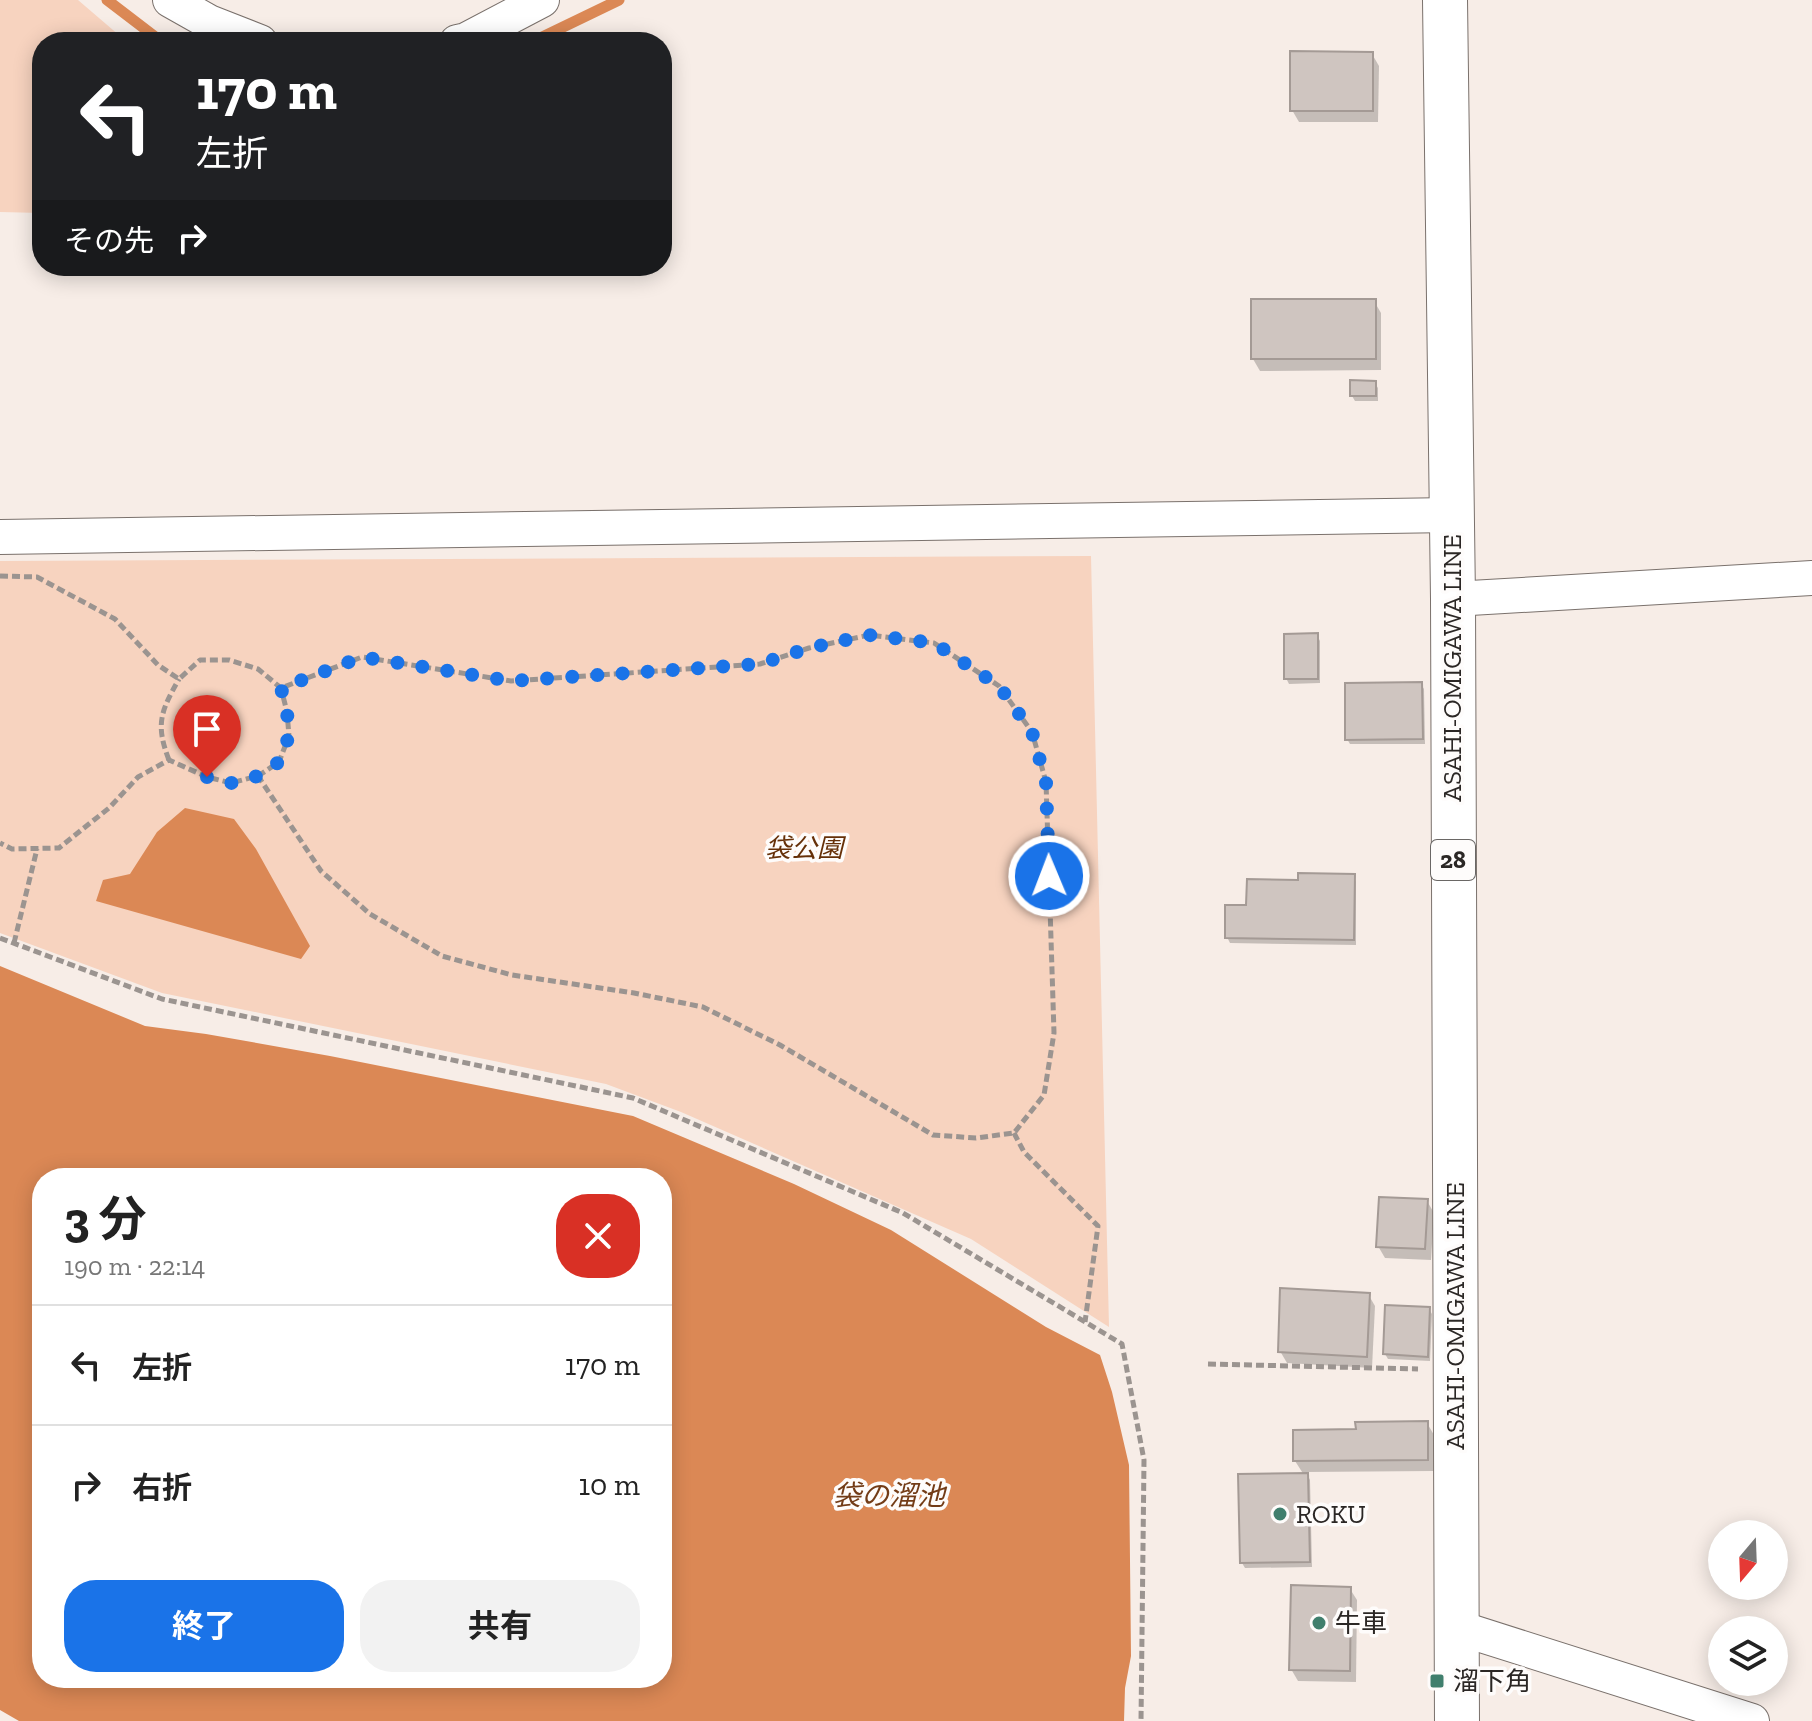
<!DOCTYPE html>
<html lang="ja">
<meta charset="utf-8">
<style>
:root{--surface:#fff;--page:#f2f2f2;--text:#222;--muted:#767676;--line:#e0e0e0;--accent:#1a73e8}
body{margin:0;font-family:"Zilla Slab","Noto Sans JP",serif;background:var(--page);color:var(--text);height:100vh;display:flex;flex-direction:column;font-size:30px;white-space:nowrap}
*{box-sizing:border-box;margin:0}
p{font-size:26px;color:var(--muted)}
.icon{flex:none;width:44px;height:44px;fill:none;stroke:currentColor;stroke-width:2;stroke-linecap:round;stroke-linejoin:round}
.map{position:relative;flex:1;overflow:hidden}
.side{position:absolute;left:32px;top:1168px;width:640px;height:520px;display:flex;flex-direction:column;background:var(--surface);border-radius:32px;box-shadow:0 4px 20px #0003}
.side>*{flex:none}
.top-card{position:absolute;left:32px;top:32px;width:640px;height:244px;border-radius:32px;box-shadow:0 4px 20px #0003;background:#202124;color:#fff;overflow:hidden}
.needle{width:52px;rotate:199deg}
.buttons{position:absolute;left:1708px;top:1520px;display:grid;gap:16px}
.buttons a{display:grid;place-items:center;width:80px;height:80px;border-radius:50%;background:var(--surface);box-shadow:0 4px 20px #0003;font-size:40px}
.pin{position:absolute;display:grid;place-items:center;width:68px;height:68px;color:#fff;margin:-82px -34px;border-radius:50% 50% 50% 0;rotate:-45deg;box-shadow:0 0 8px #0007}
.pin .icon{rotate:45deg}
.me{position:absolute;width:88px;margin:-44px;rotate:359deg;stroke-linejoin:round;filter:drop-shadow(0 0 6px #0008)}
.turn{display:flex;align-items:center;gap:28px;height:168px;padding:0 32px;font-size:36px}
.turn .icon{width:104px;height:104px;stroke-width:2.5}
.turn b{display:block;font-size:56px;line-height:68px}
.then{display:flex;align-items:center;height:76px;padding:0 32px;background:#0003;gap:16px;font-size:30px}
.round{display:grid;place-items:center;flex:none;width:84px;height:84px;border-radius:32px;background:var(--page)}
.summary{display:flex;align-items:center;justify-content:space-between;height:136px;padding:0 32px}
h1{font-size:48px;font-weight:700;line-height:60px}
.button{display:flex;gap:16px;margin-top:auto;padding:16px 32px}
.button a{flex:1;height:92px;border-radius:32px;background:var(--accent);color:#fff;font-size:32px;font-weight:700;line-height:92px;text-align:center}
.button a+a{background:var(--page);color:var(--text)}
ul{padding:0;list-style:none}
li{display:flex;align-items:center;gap:24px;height:120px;padding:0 32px;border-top:2px solid var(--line)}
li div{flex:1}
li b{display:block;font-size:30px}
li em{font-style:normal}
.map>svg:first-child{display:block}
.green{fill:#f7d3bf}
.water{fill:#db8855;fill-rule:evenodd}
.shadow{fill:#0003}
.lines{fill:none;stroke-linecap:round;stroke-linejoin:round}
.stream{stroke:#db8855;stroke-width:11}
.building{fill:#cfc5c0;stroke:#a49a95;stroke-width:2}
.street-casing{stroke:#7a716c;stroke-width:36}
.primary-casing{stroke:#7a716c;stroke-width:46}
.path{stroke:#9b9490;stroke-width:5;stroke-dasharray:8 4;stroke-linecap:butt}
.street{stroke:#fff;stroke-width:34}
.primary{stroke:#fff;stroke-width:44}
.route{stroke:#1a73e8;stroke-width:14;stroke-dasharray:0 25.2}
.poi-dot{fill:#407f6d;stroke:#fefcfb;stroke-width:3}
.labels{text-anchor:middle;stroke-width:7;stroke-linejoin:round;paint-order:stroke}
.shield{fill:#fefcfb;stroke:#6a6765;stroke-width:2}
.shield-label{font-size:24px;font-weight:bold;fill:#2b2725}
.street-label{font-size:26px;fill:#2b2725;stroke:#fefcfb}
.park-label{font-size:26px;font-style:italic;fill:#663008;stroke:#fefcfb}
.poi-label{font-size:26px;fill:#2b2725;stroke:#fefcfb;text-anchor:start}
.water-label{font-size:28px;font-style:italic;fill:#733c17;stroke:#fefcfb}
</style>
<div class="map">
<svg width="1812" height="1721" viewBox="0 0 1812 1721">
<rect width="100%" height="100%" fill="#f7ede7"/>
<!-- green -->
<g class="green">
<polygon points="0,0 78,0 127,42 42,42 42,213 0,212"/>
<polygon points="1091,556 1109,1327 971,1239 681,1112 606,1084 162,993 0,933 0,561"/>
</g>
<!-- water -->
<g class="water">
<polygon points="185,808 234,819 256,849 310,946 301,959 96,901 103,880 130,874 157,832"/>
<path d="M0 966 145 1026 206 1034 330 1056 633 1116 794 1184 891 1230 1046 1327 1100 1355 1112 1392 1129 1465 1131 1656 1125 1688 1124 1721H19L0 1710ZM42 1178H662V1678H42Z"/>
</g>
<!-- shadow -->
<g class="shadow">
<polygon points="1372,54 1379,66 1378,122 1299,122 1292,110"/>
<polygon points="1374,301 1381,313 1381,370 1260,371 1253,359"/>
<polygon points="1375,383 1378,388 1378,401 1355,401 1352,396"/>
<polygon points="1317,635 1320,641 1320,683 1289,684 1286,678"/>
<polygon points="1421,684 1424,689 1425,744 1350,744 1347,739"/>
<polygon points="1353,876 1356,882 1356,945 1230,943 1227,937 1248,907 1300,882"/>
<polygon points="1427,1201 1434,1213 1431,1260 1385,1258 1378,1246"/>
<polygon points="1368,1294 1375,1306 1372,1368 1287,1363 1280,1351"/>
<polygon points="1429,1309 1432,1314 1430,1361 1388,1359 1385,1354"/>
<polygon points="1427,1423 1434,1435 1434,1471 1306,1472 1310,1480 1312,1567 1245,1568 1242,1563 1304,1475 1295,1461 1358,1431"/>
<polygon points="1350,1589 1357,1600 1356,1682 1298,1681 1291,1669"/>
</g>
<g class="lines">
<!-- stream -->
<g class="stream">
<polyline points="107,0 162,42"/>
<polyline points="532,42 619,0"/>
</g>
</g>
<!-- building -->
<g class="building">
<polygon points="1290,51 1373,52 1373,111 1290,111"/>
<rect x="1251" y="299" width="125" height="60"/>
<polygon points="1350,380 1376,381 1376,396 1350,396"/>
<polygon points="1318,633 1318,679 1284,679 1284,634"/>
<polygon points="1422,682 1423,739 1345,740 1345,683"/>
<polygon points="1298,873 1355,874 1354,940 1225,938 1225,905 1246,905 1247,879 1298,880"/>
<polygon points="1379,1197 1428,1199 1425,1249 1376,1247"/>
<polygon points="1280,1288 1370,1293 1367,1357 1278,1352"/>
<polygon points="1385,1305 1430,1307 1428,1357 1383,1354"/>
<polygon points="1428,1421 1428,1460 1293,1461 1293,1430 1356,1429 1355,1422"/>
<polygon points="1308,1473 1310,1562 1240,1563 1238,1474"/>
<polygon points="1291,1585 1351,1587 1350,1671 1289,1670"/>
</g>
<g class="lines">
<defs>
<g id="street">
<polyline points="170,0 209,22 260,42"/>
<polyline points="457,42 466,40 542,0"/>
<polyline points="0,537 1452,515"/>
<polyline points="1453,599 1812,578"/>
<polyline points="1456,1627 1752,1721"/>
</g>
<polyline id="primary" points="1445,0 1453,599 1457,1721"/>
</defs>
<!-- street casing -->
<use href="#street" class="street-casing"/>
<!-- primary casing -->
<use href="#primary" class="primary-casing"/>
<!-- path -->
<g class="path">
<polyline points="0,576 37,577 115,619 158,665 179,679 200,660 229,660 258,669 281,688 362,657 511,681 760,664 809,648 869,635 934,643 999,686 1032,732 1046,782 1054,1033 1044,1095 1014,1133 976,1138 933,1135 780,1045 703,1007 634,993 512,975 442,956 370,914 321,871 258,776 231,783 207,777 169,760 138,777 109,808 59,848 12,849 0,843"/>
<path d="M169 760C155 724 161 711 179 679"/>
<polyline points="258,776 279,762 289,736 287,712 281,688"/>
<polyline points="0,938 162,999 633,1098 903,1213 1122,1344 1144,1460 1141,1721"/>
<polyline points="14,943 37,849"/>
<polyline points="1014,1133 1024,1152 1098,1226 1085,1322"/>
<polyline points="1208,1364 1418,1369"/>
</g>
<!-- street -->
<use href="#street" class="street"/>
<!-- primary -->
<use href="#primary" class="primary"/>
</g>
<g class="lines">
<!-- route -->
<polyline class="route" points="207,777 231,783 258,776 279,762 289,736 287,712 281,688 362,657 511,681 760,664 809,648 869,635 934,643 999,686 1032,732 1046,782 1049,876"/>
</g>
<!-- markers -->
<g class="poi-dot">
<circle cx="1280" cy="1514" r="8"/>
<circle cx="1319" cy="1623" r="8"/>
<rect x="1429" y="1673" width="16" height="16" rx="4"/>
</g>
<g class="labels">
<!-- shield labels -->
<rect class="shield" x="1431" y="840" width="44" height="40" rx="6"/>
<g class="shield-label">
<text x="1453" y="868">28</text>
</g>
<!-- street labels -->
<g class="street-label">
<text transform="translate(1452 668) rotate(-90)" y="9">ASAHI-OMIGAWA LINE</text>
<text transform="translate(1455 1316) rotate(-90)" y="9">ASAHI-OMIGAWA LINE</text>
</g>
<!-- park labels -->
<g class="park-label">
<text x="804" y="857">袋公園</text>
</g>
<!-- poi labels -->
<g class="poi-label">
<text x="1296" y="1523">ROKU</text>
<text x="1335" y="1632">牛車</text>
<text x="1453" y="1690">溜下角</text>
</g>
<!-- water labels -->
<g class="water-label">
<text x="889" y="1505">袋の溜池</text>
</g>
</g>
</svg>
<div class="buttons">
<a><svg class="needle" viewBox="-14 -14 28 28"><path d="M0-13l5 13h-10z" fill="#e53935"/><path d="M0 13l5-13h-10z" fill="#767676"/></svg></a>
<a><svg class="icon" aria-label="layers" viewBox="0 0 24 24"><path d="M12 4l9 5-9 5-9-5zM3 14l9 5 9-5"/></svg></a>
</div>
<div class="pin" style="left:207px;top:777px;background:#d93025"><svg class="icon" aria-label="arrive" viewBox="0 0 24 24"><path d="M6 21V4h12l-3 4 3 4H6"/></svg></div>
<svg class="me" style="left:1049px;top:876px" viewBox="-20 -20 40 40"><circle r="17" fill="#1a73e8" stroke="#fff" stroke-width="3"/><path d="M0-11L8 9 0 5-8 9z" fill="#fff"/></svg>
<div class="top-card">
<div class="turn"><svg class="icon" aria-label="left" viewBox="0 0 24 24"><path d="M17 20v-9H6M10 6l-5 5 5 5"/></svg><div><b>170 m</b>左折</div></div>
<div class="then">その先<svg class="icon" aria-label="right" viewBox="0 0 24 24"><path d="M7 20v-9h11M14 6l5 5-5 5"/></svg></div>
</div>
<section class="side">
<div class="summary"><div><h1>3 分</h1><p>190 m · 22:14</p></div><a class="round" style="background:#d93025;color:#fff"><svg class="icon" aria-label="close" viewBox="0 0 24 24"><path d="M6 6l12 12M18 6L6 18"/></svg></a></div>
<ul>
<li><svg class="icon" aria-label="left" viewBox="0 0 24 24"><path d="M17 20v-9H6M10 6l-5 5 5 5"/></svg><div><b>左折</b></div><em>170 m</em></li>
<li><svg class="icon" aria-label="right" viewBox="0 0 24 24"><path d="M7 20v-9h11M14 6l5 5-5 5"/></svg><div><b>右折</b></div><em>10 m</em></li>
</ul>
<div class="button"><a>終了</a><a>共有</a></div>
</section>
</div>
